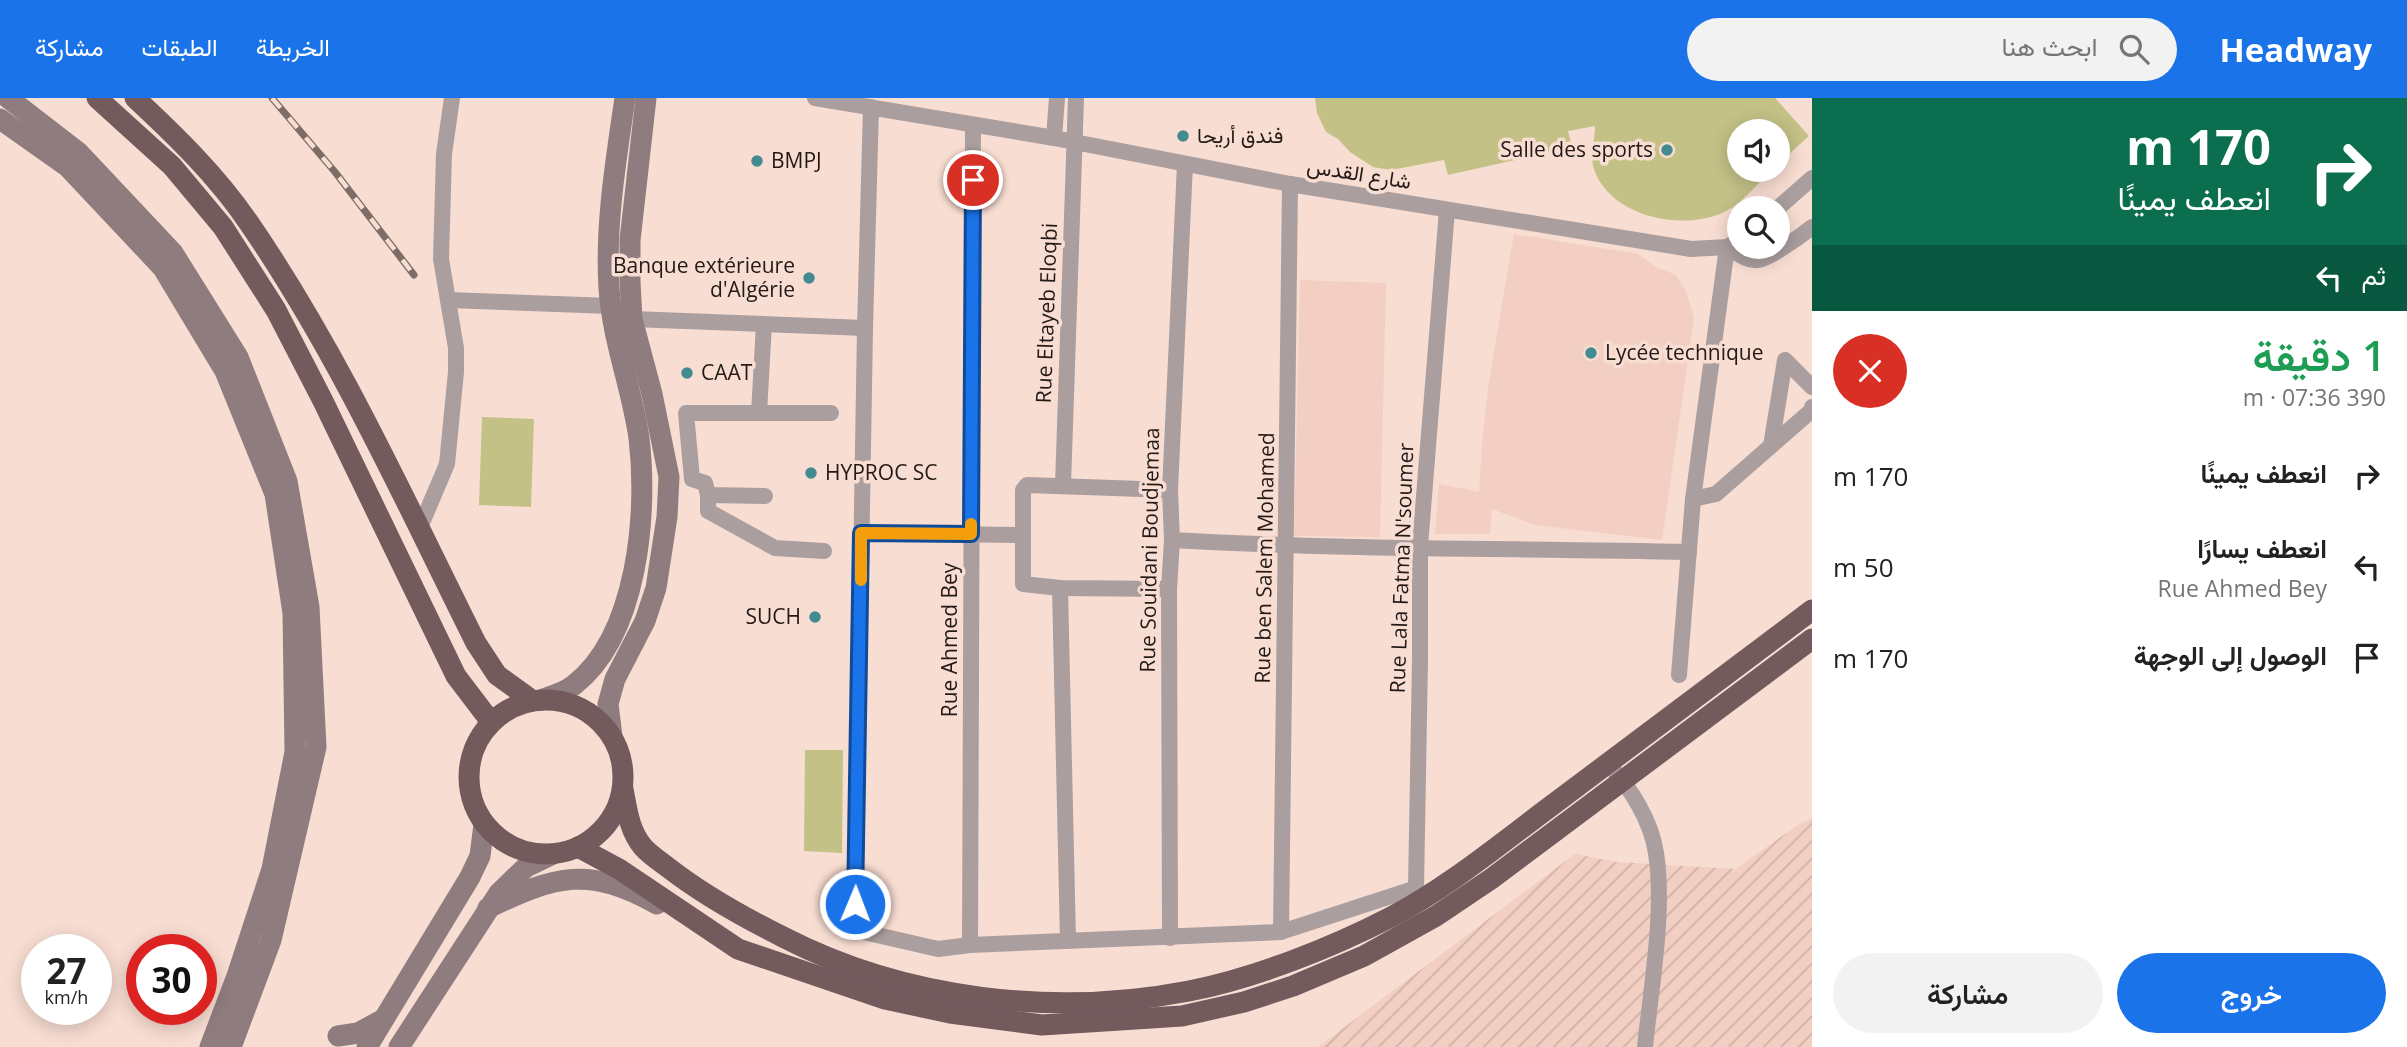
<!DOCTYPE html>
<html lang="ar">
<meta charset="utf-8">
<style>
:root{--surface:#fff;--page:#f2f2f2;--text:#222;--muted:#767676;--accent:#1a73e8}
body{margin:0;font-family:"Open Sans",Vazirmatn,sans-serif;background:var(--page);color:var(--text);direction:rtl;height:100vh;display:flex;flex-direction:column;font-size:26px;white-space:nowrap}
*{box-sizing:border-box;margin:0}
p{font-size:23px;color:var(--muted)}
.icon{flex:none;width:38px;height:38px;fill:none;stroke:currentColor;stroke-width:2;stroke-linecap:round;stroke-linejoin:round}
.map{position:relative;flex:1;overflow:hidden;direction:ltr}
.sheet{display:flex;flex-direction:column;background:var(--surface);width:595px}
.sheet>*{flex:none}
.guide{background:#0b6e4f;color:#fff;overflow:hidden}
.controls{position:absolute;left:1727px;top:21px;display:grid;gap:14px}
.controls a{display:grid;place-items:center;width:63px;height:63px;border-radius:50%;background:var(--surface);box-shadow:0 4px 18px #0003;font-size:35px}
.speed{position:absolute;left:21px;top:836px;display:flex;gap:14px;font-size:35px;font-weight:700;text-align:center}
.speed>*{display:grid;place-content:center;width:91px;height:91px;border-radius:50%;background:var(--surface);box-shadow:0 4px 18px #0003;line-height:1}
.speed small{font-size:18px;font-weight:400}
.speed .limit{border:10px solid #d22;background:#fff;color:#111}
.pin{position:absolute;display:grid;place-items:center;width:60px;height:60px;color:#fff;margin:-30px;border:4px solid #fff;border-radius:50%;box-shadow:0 2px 7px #0007}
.me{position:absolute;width:77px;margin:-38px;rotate:1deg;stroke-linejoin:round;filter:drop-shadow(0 0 5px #0008)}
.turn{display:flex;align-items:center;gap:24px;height:147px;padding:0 21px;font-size:32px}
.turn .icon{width:91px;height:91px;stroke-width:2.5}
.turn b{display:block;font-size:49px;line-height:60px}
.then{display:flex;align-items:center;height:66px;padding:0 21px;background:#0003;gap:14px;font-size:26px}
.round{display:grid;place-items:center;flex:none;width:74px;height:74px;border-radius:37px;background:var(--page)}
.headline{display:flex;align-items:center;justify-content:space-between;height:119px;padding:0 21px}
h1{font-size:42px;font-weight:600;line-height:52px;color:#1e9e55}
.action{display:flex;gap:14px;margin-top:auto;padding:14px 21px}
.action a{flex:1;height:80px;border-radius:42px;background:var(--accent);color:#fff;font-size:28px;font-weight:600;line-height:80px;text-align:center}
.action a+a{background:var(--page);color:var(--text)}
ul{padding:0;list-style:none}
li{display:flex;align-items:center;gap:21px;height:91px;padding:0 21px}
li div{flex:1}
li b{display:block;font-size:26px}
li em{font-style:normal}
header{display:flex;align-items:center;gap:42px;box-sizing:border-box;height:98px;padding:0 35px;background:var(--accent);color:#fff}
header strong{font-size:33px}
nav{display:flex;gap:38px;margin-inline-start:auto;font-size:24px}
.search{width:490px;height:63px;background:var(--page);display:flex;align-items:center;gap:18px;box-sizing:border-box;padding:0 24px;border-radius:38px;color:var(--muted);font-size:26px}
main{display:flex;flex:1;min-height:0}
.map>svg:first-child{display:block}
.built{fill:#f2cfc2}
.industrial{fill:url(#industrial-furrows)}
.green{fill:#c3c186}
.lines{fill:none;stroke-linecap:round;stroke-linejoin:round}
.minor{stroke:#ab9e9f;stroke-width:16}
.secondary{stroke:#8f7c7e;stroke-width:21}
.trunk{stroke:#725a5d;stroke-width:21}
.rail-casing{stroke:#7e6d66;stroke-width:7}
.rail{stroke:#f8ddd2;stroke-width:4.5;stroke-dasharray:13;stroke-linecap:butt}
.route-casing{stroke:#114b97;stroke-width:18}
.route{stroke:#1a73e8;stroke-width:12}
.slow{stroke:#f59e0b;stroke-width:12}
.poi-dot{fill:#448b91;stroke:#f8ddd2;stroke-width:2.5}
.labels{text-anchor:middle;stroke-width:7;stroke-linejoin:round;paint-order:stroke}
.poi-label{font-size:21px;fill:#231916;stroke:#f8ddd2;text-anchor:start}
.street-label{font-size:21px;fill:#231916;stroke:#f8ddd2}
</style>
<header>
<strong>Headway</strong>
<div class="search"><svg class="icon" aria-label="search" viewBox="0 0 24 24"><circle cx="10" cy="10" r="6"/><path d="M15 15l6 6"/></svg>ابحث هنا</div>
<nav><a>الخريطة</a><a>الطبقات</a><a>مشاركة</a></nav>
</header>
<main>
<section class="sheet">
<div class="guide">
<div class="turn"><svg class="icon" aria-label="right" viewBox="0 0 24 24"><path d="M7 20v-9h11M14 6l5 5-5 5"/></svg><div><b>170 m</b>انعطف يمينًا</div></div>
<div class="then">ثم<svg class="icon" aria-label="left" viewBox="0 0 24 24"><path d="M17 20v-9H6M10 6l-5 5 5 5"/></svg></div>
</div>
<div class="headline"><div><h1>1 دقيقة</h1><p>390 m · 07:36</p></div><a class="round" style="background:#d93025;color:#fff"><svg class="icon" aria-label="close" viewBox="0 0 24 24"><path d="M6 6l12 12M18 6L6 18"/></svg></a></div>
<ul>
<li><svg class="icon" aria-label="right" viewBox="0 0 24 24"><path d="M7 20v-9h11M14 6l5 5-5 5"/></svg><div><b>انعطف يمينًا</b></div><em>170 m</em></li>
<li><svg class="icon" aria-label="left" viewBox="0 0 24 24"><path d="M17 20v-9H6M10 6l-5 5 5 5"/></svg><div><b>انعطف يسارًا</b><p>Rue Ahmed Bey</p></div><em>50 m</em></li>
<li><svg class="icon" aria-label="arrive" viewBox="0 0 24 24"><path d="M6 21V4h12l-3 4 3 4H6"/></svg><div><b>الوصول إلى الوجهة</b></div><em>170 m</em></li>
</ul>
<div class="action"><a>خروج</a><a>مشاركة</a></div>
</section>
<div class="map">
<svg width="1812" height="949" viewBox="0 0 1812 949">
<defs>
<pattern id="industrial-furrows" width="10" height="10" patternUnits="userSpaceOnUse" patternTransform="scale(1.75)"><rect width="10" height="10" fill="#f2cfc2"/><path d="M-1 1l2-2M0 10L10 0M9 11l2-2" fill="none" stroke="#cfb1a6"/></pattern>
</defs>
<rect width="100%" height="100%" fill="#f8ddd2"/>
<!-- built -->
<g class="built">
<polygon points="1514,136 1638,156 1656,169 1676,177 1686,193 1694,220 1662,442 1535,427 1492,411 1490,436 1435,436 1439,386 1479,394 1482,346 1488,290"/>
<polygon points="1300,182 1386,185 1380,439 1294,438"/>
</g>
<!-- industrial -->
<polygon class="industrial" points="1812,720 1812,949 1318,949 1575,756 1617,764 1736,771 1796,728"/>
<!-- green -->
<g class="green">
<path d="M1315 0H1775L1809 38 1778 66V33H1740V72H1772C1759 84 1744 103 1728 112 1687 135 1610 120 1594 71 1590 60 1595 41 1595 28L1568 33 1572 49 1448 77 1444 62 1391 72 1373 69 1350 54 1338 41 1326 34 1317 15Z"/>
<polygon points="482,319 534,321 531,409 479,407"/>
<polygon points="805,652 843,652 842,755 804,753"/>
</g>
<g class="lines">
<!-- minor -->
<g class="minor">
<polyline points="815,0 1054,40 1290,86 1691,151 1727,149 1740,141"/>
<polyline points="871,9 865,230 855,832 938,851 970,847 1281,834 1416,790 1420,561 1420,448 1447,112"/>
<polyline points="1054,40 1057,0"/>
<polyline points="1778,110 1812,80"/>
<polyline points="449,202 611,208"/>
<polyline points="632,221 865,230"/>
<polyline points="759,315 764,226"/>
<polyline points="1771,348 1785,262 1812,289"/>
<polyline points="1063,387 1076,0"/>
<polyline points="708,397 708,413 775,450 824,453"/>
<polyline points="765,398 708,397 705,385 692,381 686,315 831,315"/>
<polyline points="1693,401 1716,396 1812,312 1812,309"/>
<polyline points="419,432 447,366 456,274 456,250 441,161 444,56 452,0"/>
<polyline points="861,435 1022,437"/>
<path d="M1172 442C1344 452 1517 450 1689 454"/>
<polyline points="1060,490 1068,843"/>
<polyline points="1169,491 1060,490 1023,486 1023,392 1027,387 1170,392"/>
<path d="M1679 577 1693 401 1727 149C1736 154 1747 164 1758 162 1769 161 1802 137 1812 129"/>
<path d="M1608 666C1630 689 1651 722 1656 755 1665 814 1651 889 1645 949"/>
<polyline points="1281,834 1290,86"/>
<polyline points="1170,840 1169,491 1172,442 1170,392 1185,66"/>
<polyline points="970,847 973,27"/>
</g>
<!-- secondary -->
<g class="secondary">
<polyline points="8,0 78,54 173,155 238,259 287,383 309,509 316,649 271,842 231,949"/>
<polyline points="0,21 68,69 163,170 225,273 275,396 293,515 295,654 272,771 237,878 210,949"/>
<path d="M540 602C552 598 564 595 574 587 638 537 648 415 639 340 632 290 612 241 609 190 605 127 616 62 625 0"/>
<polyline points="612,638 608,606 615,581 645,523 656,490 667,419 669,379 652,296 632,221 630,184 630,142 646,0"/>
<path d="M488 810C557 777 588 768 657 806"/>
<polyline points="338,938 358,935 382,922"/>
<polyline points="367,949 470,779 480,758 484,726"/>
<polyline points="399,949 499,795 526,769 553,756"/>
</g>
<!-- trunk -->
<g class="trunk">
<polyline points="97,0 172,68 223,129 276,212 323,303 456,578 491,624"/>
<path d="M135 0C176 38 217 78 249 125 339 256 405 403 476 545L497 577 533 603"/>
<circle cx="546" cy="679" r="77"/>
<path d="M623 691C627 712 629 732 643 749 650 757 661 764 670 771 705 798 743 819 783 839 905 902 1055 919 1189 893 1255 880 1331 850 1391 819 1447 790 1500 746 1551 708 1638 643 1725 578 1812 512"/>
<polyline points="578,749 619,771 738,851 885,901 950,915 1042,927 1182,918 1244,904 1293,888 1364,858 1436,818 1491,781 1812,541"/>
</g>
<defs>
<polyline id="rail" points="272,0 335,74 414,177"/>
</defs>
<!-- rail casing -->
<use href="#rail" class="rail-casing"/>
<!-- rail -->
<use href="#rail" class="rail"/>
</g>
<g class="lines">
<defs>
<polyline id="route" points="855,806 861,435 971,436 973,82"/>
</defs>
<!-- route casing -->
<use href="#route" class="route-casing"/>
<!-- route -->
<use href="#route" class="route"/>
<!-- slow -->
<polyline class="slow" points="861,482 861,435 971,436 971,426"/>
</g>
<!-- markers -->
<g class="poi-dot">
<circle cx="1183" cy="38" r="7"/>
<circle cx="1667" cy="52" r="7"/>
<circle cx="757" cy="63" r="7"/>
<circle cx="809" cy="180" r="7"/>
<circle cx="1591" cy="255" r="7"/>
<circle cx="687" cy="275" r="7"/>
<circle cx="811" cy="375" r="7"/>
<circle cx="815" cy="519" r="7"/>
</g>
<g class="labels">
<!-- poi labels -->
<g class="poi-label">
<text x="1197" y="45">فندق أريحا</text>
<text x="1653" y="59" text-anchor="end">Salle des sports</text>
<text x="771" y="70">BMPJ</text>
<text x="795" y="175" text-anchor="end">Banque extérieure<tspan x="795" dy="24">d'Algérie</tspan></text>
<text x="1605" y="262">Lycée technique</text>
<text x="701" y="282">CAAT</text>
<text x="825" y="382">HYPROC SC</text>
<text x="801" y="526" text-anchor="end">SUCH</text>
</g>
<!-- street labels -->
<g class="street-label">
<text transform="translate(1359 76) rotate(9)" y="7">شارع القدس</text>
<text transform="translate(1047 215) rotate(-88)" y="7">Rue Eltayeb Eloqbi</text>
<text transform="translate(1150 452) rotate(-89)" y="7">Rue Souidani Boudjemaa</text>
<text transform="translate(1265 460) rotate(-89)" y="7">Rue ben Salem Mohamed</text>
<text transform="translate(1402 470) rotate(-88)" y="7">Rue Lala Fatma N'soumer</text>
<text transform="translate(950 542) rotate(-90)" y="7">Rue Ahmed Bey</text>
</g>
</g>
</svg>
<div class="controls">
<a><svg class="icon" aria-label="sound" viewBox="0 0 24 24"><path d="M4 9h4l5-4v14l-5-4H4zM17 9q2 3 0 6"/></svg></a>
<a><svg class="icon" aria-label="search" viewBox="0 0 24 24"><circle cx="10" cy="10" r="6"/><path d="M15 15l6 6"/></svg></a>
</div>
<div class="speed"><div>27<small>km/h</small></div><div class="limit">30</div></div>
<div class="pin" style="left:973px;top:82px;background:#d93025"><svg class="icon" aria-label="arrive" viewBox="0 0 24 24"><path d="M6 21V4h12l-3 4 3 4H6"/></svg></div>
<svg class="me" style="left:855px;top:806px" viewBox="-20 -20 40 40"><circle r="17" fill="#1a73e8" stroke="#fff" stroke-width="3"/><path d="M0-11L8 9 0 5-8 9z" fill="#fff"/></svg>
</div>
</main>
